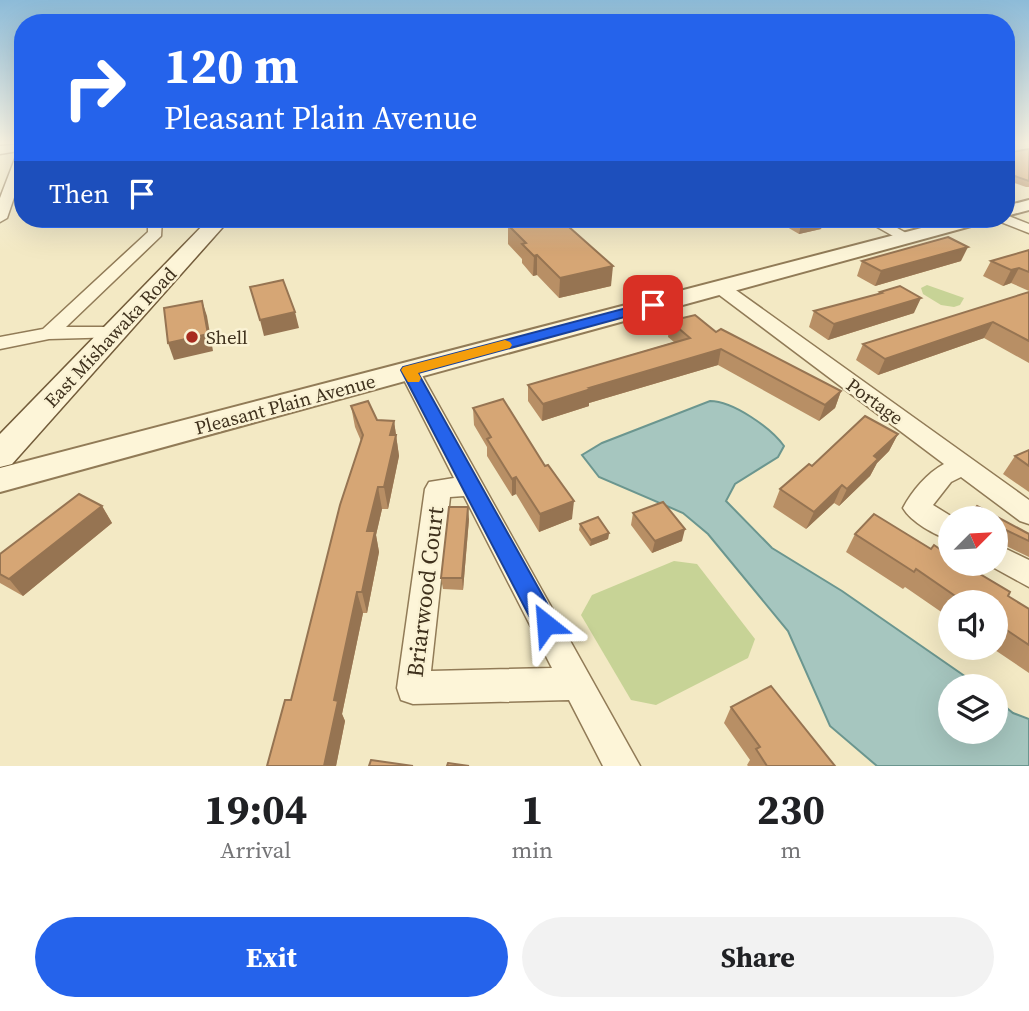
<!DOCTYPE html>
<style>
:root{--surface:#fff;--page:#f2f2f2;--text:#202124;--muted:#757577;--accent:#2563eb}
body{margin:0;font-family:"Source Serif 4",serif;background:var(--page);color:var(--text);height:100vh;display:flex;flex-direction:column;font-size:26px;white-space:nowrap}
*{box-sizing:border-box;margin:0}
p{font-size:23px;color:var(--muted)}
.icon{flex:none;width:38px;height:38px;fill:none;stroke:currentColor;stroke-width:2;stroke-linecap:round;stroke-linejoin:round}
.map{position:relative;height:766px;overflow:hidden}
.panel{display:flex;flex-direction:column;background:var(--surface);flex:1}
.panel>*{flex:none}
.banner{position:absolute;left:14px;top:14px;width:1001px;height:214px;border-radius:28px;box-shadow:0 7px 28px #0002;background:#2563eb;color:#fff;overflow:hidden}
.needle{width:46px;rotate:66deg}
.tools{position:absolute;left:938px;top:506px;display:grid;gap:14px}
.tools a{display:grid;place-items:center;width:70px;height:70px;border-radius:50%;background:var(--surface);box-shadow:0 7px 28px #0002;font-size:35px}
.pin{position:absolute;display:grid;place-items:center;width:60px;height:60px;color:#fff;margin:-30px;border-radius:14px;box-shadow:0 4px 10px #0006}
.me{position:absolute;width:77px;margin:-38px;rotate:332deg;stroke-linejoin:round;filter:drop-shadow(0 0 5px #0008)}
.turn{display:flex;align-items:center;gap:24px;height:147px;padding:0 35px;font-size:32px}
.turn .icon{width:91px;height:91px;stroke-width:2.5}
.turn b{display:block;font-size:49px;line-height:60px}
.then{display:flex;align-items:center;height:66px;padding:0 35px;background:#0003;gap:14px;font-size:26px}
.eta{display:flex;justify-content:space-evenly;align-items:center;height:119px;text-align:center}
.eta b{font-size:42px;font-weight:700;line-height:49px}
.action{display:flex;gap:14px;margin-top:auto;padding:14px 35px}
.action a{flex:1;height:80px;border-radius:42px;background:var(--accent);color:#fff;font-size:28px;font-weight:700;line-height:80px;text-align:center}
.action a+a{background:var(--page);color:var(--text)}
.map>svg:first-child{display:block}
.green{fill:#c7d396}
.water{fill:#a6c6bf;stroke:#6b968f;stroke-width:2}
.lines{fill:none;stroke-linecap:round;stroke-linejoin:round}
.minor-casing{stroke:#917b57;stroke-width:3}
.tertiary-casing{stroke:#917b57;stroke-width:4}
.secondary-casing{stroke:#735c3a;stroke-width:3}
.minor{fill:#fdf5d8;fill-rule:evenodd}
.tertiary{fill:#fdf5d8;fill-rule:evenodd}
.secondary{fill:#fdf5d8;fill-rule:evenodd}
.wall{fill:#b88f65}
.shaded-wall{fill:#967452}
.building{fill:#d6a675;stroke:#967452;stroke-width:2}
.route{fill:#2563eb;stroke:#184099;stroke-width:2}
.slow{fill:#f59e0b}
.poi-dot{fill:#a82b1f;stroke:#faf2d4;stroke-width:2.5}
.labels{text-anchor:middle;stroke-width:5;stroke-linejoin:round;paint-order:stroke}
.street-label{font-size:19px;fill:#3f311d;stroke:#faf2d4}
.poi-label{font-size:19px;fill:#3f311d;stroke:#faf2d4;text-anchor:start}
.near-street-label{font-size:23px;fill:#3f311d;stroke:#faf2d4}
</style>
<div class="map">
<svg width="1029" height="766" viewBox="0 0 1029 766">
<rect width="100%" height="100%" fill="#f3e9c4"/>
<!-- green -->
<g class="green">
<polygon points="927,285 964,298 960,305 954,307 941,305 923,294 921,288"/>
<polygon points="674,561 697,564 755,639 748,658 656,705 631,700 581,615 592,595"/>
</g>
<!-- water -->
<path class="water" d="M710 401C733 401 771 428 784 446L778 457 735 484 726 501 772 548 842 591 979 686H950V732H996V699L1013 713 1029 719V766H877L830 726 788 631 708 534 683 513 599 477 582 455 602 443Z"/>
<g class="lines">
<defs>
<g id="minor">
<polygon points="23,144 23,171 7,218 0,222 0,198 18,151 0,154 0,146"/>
<polygon points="1006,215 1029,224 1029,233 1001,222 999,219 1006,219"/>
<polygon points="148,219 162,219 161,236 66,327 114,327 124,333 121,337 49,339 0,349 0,337 43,329 148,232"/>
<polygon points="863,219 881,219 915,238 907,243 902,241"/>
<path d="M720 282 726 283 1029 500V524L1020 521 961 477 951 482 933 505 954 518H950V540C935 535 911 522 903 508 912 491 927 473 944 464L714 291 711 287 714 283Z"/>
<path d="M409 364 416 366 419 370 640 766H603L569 700 413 704 401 700 397 688 425 489 429 482 454 478 399 370 402 366ZM464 496 552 668 431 671 450 497Z"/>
<polygon points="996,544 1029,560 1029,587 987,564 996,564"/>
</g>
<g id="tertiary">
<polygon points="1029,200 1029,210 1006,216 1006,206"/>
<polygon points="956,219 985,219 982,223 0,492 0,468"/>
</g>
<polygon id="secondary" points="209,219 230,219 12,464 0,467 0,434"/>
</defs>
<!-- minor casing -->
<use href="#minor" class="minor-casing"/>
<!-- tertiary casing -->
<use href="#tertiary" class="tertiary-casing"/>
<!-- secondary casing -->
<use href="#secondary" class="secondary-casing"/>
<!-- minor -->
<use href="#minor" class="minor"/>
<!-- tertiary -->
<use href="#tertiary" class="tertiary"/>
<!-- secondary -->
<use href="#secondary" class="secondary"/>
</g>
<!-- wall -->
<g class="wall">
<polygon points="1029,149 1029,187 1026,187 1006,180 1006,153"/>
<polygon points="776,219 824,219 821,229 799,234 775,220"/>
<polygon points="508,225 611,286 559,298 537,275 533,276 522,263 522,259 508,244"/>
<polygon points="1029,250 1029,291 1011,283 1003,286 983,276 991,261"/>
<polygon points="862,261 961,261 875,286 857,276"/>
<polygon points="880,292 914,313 828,340 809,327 814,311 880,294"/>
<polygon points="1029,292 1029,363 984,338 878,375 856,360 863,344"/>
<polygon points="670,321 716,332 841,391 835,408 819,421 718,365 589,403 589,406 542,421 528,401 528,385 674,342 668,337"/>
<polygon points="351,406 377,420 394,421 399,456 388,509 382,509 376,535 379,552 367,613 363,613 342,714 345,721 336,766 267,766 291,700 361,441 355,427"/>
<polygon points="473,408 572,519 539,532 516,494 512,496 487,456 487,447 474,425"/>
<polygon points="898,434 889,451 877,463 870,476 839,506 834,503 806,529 773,507 780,489 812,466"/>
<polygon points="1029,450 1029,492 1003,474 1015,456"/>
<polygon points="102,506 112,523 23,596 0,583 0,554"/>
<polygon points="977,506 1029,534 1029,557 998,542 996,545 996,518 967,518"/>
<polygon points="633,513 682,541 652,553 631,525"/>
<polygon points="469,519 463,590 443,589 441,578"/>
<polygon points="580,524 609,533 608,539 590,546 579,530"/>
<polygon points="855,534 1008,596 1029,609 1029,673 992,648 996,648 996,602 950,602 950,618 905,587 903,589 846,552"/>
<polygon points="731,707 835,766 748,766 747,765 750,760 724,723"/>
</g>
<!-- shaded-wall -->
<g class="shaded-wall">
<polygon points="824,219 821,229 799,234 801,224"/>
<polygon points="968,247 961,261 875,286 881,271"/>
<polygon points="537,255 537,275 533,276 534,256"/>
<polygon points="613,266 611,286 559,298 560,278"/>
<polygon points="1019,268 1011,283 1003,286 1011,270"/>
<polygon points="921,298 914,313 828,340 834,324"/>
<polygon points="202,301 207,316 213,351 174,360 168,343"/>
<polygon points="295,312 299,328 264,336 260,320"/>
<polygon points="993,322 984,338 878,375 885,359"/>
<polygon points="721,349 718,365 589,403 589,406 542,421 543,404 589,388"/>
<polygon points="841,391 835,408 819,421 825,405"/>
<polygon points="394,421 399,456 388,509 384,487 390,435"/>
<polygon points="898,434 889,451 877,463 870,476 839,506 847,489 874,456"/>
<polygon points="516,477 516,494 512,496 512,479"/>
<polygon points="842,485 834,503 806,529 814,512"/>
<polygon points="378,487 382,509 376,535 379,552 367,613 362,592 367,531"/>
<polygon points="574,501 572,519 539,532 540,514"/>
<polygon points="102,506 112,523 23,596 9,579"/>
<polygon points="468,507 469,519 463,590 462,578"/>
<polygon points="685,529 682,541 652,553 655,541"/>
<polygon points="609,533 608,539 590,546 591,540"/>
<polygon points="357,592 363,613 342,714 345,721 336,766 324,766 334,700"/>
</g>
<!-- building -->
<g class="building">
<polygon points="1029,149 1029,181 1006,173 1006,153"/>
<polygon points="540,219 560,219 613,266 560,278 537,255 534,256 522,244 526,243 508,225"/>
<polygon points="791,219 824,219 801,224"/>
<polygon points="948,237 968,247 881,271 862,261"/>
<polygon points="1029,250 1029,272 1019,268 1011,270 991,261"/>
<polygon points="283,280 295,312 260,320 250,287"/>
<polygon points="900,286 921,298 834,324 814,311 882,293 880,292"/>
<polygon points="1029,292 1029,341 993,322 885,359 863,344"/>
<polygon points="202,301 208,334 168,343 164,308"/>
<polygon points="695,315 716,332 721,329 841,391 825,405 721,349 589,388 591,389 543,404 528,385 690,338 670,321"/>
<polygon points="503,399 545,466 548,465 574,501 540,514 516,477 512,479 487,439 491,437 473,408"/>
<polygon points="368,401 377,420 394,421 390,435 396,435 384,487 378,487 367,531 375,531 362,592 357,592 334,700 338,701 324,766 267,766 285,700 291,700 340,505 363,435 351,406"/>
<polygon points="865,416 898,434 874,456 878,459 847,489 842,485 814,512 780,489 809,464 812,466"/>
<polygon points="1029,450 1029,466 1015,456"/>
<polygon points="79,494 102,506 9,579 0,574 0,554"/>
<polygon points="663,502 685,529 655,541 633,513"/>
<polygon points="977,506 1029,534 1029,541 1006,530 1003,531 1002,536 996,533 996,518 970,518 968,517"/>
<polygon points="449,507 468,507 462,578 441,578"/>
<polygon points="874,514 931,549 934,545 950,556 950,564 963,564 1010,592 1008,596 1029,609 1029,645 996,623 996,602 964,602 916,569 914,572 855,534"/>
<polygon points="598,517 609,533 591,540 580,524"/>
<polygon points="771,686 835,766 767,766 756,749 760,747 731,707"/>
<polygon points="371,760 413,766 369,766"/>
<polygon points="448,763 469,766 447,766"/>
</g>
<!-- sky -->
<linearGradient id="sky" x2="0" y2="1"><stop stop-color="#8dbbd8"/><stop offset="0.57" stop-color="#faf5e4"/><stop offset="1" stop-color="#faf5e4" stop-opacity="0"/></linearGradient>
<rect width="1029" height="251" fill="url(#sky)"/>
<!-- route -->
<polygon class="route" points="653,301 660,305 658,308 418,373 554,616 557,624 554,631 546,634 537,631 401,370 403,367"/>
<!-- slow -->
<polygon class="slow" points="505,340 510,342 512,345 510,348 418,373 421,378 419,382 408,382 401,370 403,367"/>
<!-- markers -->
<circle class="poi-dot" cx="192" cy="337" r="7"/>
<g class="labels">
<!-- street labels -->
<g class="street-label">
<text transform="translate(110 337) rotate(-47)" y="7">East Mishawaka Road</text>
<text transform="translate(875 401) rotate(36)" y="7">Portage</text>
<text transform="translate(285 404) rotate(-15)" y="7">Pleasant Plain Avenue</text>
</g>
<!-- poi labels -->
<g class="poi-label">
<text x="206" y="344">Shell</text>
</g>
<!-- near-street labels -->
<g class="near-street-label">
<text transform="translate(425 592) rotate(-83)" y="8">Briarwood Court</text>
</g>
</g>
</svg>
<div class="tools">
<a><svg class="needle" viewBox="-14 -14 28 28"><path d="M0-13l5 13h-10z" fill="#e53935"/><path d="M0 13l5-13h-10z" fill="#757577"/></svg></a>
<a><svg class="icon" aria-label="sound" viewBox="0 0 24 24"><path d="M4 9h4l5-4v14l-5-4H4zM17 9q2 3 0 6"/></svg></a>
<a><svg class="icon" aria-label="layers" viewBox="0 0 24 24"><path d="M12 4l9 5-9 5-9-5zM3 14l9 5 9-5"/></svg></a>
</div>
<div class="pin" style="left:653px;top:305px;background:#d93025"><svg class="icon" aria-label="arrive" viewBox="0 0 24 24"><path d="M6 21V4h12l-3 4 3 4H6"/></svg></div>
<svg class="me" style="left:546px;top:624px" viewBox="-20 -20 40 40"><path d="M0-17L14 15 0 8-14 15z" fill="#2563eb" stroke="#fff" stroke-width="4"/></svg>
<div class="banner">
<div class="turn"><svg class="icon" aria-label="right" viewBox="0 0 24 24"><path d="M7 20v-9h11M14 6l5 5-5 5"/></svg><div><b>120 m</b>Pleasant Plain Avenue</div></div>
<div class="then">Then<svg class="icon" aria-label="arrive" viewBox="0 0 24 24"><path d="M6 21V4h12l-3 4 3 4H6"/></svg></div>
</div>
</div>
<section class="panel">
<div class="eta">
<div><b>19:04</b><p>Arrival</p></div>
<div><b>1</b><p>min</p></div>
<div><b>230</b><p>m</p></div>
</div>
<div class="action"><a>Exit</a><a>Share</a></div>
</section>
